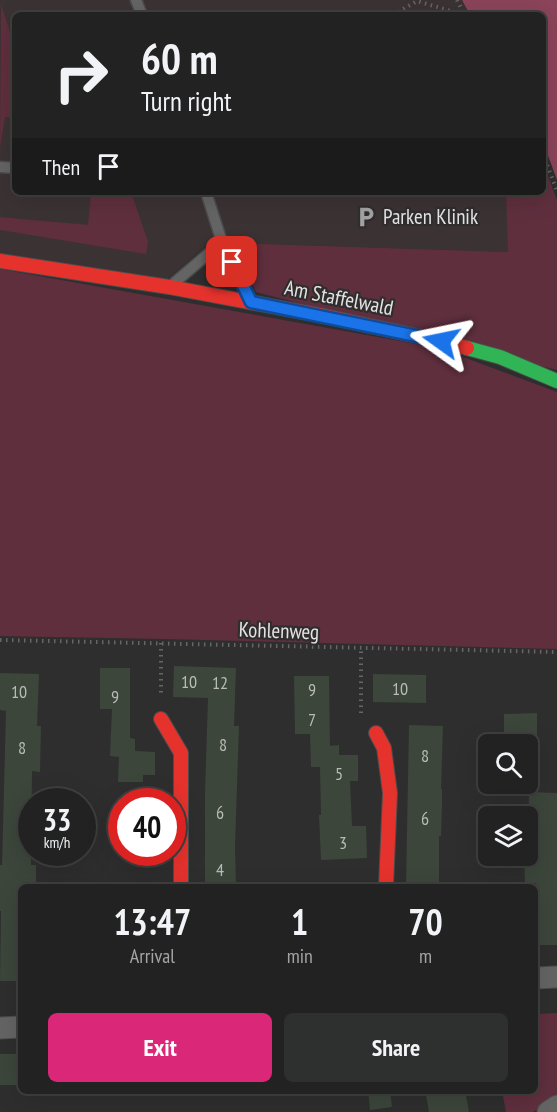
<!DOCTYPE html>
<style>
:root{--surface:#222;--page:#2e2f2f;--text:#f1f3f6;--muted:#a2a4a5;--line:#3f3f40;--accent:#db2777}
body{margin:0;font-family:"PT Sans Narrow",sans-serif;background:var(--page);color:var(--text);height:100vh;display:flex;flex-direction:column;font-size:22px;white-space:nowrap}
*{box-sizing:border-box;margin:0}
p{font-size:20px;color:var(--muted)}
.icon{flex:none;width:33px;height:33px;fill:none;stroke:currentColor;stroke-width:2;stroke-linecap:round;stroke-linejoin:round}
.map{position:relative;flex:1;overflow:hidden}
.panel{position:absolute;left:18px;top:884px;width:520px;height:210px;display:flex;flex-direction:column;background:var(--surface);border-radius:9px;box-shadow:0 6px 24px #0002,0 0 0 2px var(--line)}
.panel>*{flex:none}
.top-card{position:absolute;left:12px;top:12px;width:534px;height:183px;border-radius:9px;box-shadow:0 6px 24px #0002,0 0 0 2px var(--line);background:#222;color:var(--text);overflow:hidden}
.buttons{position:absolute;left:478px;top:734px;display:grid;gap:12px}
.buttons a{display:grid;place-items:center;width:60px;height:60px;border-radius:9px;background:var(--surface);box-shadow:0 6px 24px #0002,0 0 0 2px var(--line);font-size:30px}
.speed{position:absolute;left:18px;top:788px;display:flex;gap:12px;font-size:30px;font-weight:700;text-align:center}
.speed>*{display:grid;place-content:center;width:78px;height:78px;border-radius:50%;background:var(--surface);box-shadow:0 6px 24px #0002,0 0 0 2px var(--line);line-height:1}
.speed small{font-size:15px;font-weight:400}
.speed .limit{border:9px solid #d22;background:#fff;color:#111}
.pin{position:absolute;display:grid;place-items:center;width:51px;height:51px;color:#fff;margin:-26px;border-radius:12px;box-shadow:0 3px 9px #0006}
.me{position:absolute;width:66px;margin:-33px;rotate:282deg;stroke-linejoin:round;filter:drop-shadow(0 0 4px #0008)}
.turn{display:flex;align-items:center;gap:21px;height:126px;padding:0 30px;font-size:27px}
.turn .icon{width:78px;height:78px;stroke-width:2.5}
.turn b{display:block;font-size:42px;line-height:51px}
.then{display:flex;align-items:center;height:57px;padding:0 30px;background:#0003;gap:12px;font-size:22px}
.eta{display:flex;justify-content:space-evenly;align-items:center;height:102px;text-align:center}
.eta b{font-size:36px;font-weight:600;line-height:42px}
.action{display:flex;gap:12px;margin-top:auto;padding:12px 30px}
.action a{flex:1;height:69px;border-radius:9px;background:var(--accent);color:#fff;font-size:24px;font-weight:600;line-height:69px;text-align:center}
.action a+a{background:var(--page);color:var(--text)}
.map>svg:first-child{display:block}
.built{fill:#3b3234}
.green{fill:#5f2f3e}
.forest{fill:#8b445a}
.building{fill:#3c463b}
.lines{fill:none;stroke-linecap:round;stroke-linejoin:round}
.lane-casing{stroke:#4c4b4b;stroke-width:13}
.street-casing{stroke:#4c4b4b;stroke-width:23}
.fast-casing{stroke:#4c4b4b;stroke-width:16}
.jam-casing{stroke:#4c4b4b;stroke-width:16}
.path{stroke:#676666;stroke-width:4;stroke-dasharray:1.5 4.5;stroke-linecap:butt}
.lane{stroke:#646464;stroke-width:10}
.street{stroke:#646464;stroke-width:21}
.fast{stroke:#30b455;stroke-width:14}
.jam{stroke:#e5322d;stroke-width:14}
.route-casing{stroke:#114b97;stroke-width:15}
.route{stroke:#1a73e8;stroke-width:10}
.labels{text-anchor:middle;stroke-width:4.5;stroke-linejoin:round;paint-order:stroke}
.number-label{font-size:18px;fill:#babbb8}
.poi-label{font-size:21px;fill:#e4e2e2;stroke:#2f2d2d;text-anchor:start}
.street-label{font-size:21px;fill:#e4e2e2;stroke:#2f2d2d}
</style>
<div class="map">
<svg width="557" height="1112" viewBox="0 0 557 1112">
<rect width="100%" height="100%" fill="#2e2e2e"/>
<!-- built -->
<polygon class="built" points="0,0 462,0 470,15 15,15 15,192 506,192 509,252 233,243 213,240 166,280 0,255"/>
<!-- green -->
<g class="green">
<polygon points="1,4 15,48 15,118 5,117 0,148"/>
<polygon points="543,163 557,200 557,370 256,292 233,243 508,252 506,192 543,192"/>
<polygon points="91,192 131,192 148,242 146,254 0,230 0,217 88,225"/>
<polygon points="0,269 439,348 557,392 557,649 164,639 0,636"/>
<polygon points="557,1013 557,1098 533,1112 506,1112 502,1091 536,1090 536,1014"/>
</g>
<!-- forest -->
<polygon class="forest" points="462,0 557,0 557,180 543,142 543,15 470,15"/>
<!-- building -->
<g class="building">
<polygon points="174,666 236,668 234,726 239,726 235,846 236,886 205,886 205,793 208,698 173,697"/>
<polygon points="100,668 130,668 130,738 135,739 135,751 155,752 155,775 143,775 143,782 118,782 119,757 110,756 112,709 100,709"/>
<polygon points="0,673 39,674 37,726 41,726 40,772 32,771 31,865 36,865 36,886 21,886 21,981 0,981 1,911 0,911 0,865 2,865 6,711 0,710"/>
<polygon points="373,674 426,675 426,703 373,702"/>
<polygon points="294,676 329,676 330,746 339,745 339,755 358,755 358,781 350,781 352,826 366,826 367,858 321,860 319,815 321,815 320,767 311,767 310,734 295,734"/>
<polygon points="537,713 537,744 504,744 504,714"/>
<polygon points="409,725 443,726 441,789 442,789 442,803 441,836 439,836 439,886 406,886"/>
<polygon points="529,792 557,793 557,945 536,945 536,883 525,884 524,855 528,855"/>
<rect x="0" y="1054" width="21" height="31"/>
<polygon points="368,1090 390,1090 392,1107 370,1110"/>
<polygon points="425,1090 465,1090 469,1112 429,1112"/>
</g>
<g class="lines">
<defs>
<g id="lane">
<polyline points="136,0 142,15"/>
<polyline points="0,167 15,168"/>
<polyline points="206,192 222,242 248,297"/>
<polyline points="174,283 222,242"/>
</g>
<g id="street">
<polyline points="536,978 557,977"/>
<polyline points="0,1028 21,1027"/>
<polyline points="548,1112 557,1106"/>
</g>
<polyline id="fast" points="467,348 500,357 557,381"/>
<g id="jam">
<polyline points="0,261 169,287 324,316 441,341 467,348"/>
<polyline points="161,719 181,753 181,886"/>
<polyline points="376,733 384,748 390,793 386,886"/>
</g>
</defs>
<!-- lane casing -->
<use href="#lane" class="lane-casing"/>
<!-- street casing -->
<use href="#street" class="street-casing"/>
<!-- fast casing -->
<use href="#fast" class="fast-casing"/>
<!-- jam casing -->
<use href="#jam" class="jam-casing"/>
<!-- path -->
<g class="path">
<polyline points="457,0 464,14"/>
<polyline points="393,15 417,1 464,15"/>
<polyline points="543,154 557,191"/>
<polyline points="0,640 557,652"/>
<polyline points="161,643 161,696"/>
<polyline points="361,713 361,648"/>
</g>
<!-- lane -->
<use href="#lane" class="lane"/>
<!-- street -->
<use href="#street" class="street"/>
<!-- fast -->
<use href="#fast" class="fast"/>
<!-- jam -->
<use href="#jam" class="jam"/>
</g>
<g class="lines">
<defs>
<polyline id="route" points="232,262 251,302 441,341"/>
</defs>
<!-- route casing -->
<use href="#route" class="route-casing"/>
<!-- route -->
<use href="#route" class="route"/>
</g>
<!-- icons -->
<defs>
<symbol id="parking-bare" viewBox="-9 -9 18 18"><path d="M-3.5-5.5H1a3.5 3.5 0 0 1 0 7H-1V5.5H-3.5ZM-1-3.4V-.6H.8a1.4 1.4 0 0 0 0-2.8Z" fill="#a4a3a3" stroke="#2f2d2d" stroke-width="2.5" paint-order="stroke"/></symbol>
</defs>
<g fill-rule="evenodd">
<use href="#parking-bare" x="351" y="202" width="30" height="30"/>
</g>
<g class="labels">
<!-- number labels -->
<g class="number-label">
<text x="189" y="688">10</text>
<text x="220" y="689">12</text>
<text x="400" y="695">10</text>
<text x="312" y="696">9</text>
<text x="19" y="698">10</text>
<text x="115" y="703">9</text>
<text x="312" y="726">7</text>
<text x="223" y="751">8</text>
<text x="22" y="754">8</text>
<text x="425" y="762">8</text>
<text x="339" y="780">5</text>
<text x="220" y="819">6</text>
<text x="425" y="825">6</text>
<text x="343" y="849">3</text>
<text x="220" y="876">4</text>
</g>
<!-- poi labels -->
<g class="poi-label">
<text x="383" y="224">Parken Klinik</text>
</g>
<!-- street labels -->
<g class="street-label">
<text transform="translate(339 298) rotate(11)" y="7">Am Staffelwald</text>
<text transform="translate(279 631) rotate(2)" y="7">Kohlenweg</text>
</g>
</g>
</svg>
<div class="buttons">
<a><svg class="icon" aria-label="search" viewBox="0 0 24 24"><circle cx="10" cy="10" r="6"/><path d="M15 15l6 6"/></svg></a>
<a><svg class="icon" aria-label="layers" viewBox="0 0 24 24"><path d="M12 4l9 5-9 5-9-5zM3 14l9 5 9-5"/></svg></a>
</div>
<div class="speed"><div>33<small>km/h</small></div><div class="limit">40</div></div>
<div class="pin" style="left:232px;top:262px;background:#d93025"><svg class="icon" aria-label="arrive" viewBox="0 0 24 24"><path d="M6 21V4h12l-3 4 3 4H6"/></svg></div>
<svg class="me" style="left:441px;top:341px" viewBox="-20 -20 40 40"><path d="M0-17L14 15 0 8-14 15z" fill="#1a73e8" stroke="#fff" stroke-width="4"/></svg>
<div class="top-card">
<div class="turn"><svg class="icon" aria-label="right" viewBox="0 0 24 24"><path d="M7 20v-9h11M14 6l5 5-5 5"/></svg><div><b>60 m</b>Turn right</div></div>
<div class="then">Then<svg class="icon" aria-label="arrive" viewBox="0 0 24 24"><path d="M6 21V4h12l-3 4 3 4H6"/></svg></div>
</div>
<section class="panel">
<div class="eta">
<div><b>13:47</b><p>Arrival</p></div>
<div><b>1</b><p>min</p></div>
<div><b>70</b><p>m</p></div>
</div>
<div class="action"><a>Exit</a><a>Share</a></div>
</section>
</div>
